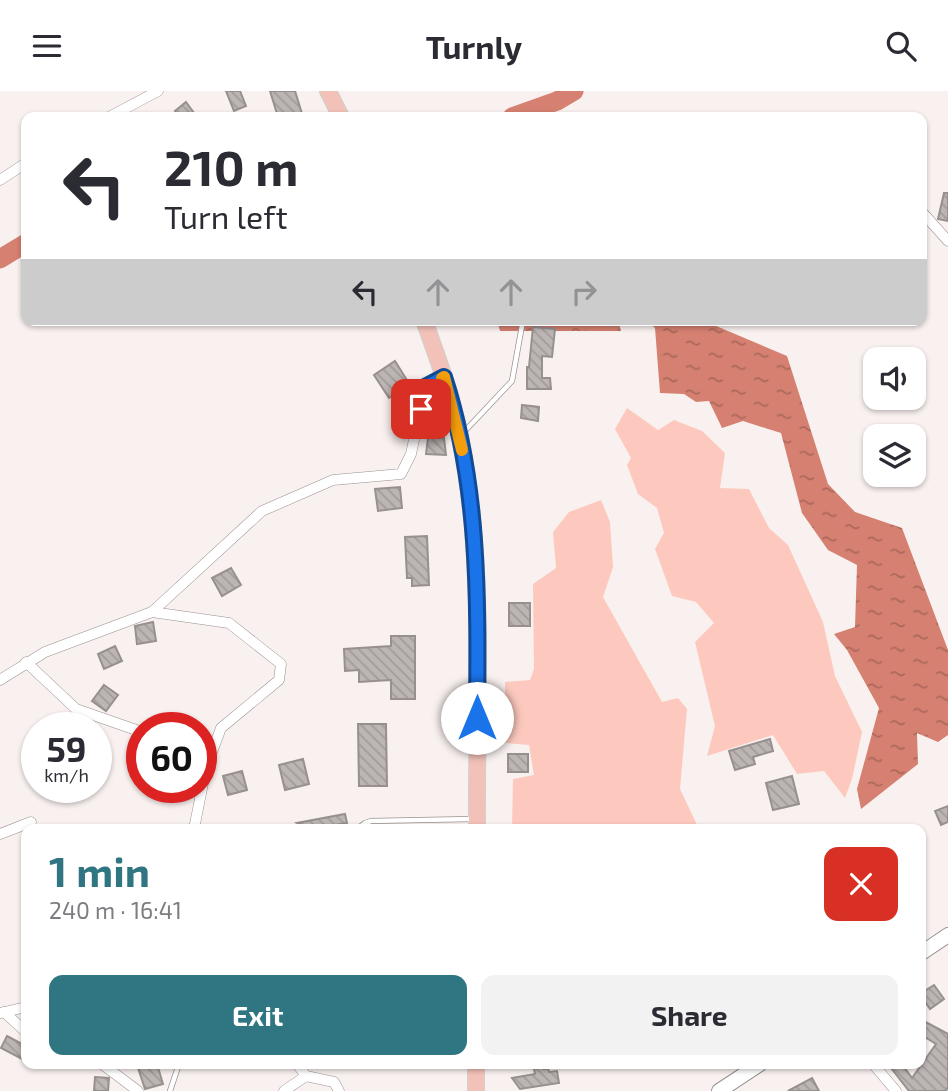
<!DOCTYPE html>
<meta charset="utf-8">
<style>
:root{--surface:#fff;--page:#f2f2f3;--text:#2b2b33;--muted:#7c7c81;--accent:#2f7582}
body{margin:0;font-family:"Exo 2",sans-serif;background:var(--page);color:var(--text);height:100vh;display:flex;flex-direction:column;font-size:26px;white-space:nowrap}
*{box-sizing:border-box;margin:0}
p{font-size:23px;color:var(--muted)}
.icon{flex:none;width:38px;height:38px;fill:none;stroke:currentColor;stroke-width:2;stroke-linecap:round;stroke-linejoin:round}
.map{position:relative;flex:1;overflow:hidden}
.panel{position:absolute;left:21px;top:733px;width:905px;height:245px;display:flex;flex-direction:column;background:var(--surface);border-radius:14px;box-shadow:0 2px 5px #0004}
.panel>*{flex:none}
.guide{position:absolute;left:21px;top:21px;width:906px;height:214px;border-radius:14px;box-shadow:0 2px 5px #0004;background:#fff;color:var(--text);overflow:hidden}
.controls{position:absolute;left:863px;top:256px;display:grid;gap:14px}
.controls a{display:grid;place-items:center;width:63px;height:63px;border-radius:14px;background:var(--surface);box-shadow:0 2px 5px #0004;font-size:35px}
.speed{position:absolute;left:21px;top:621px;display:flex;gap:14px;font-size:35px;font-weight:700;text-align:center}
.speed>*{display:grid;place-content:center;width:91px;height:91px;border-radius:50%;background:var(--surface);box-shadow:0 2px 5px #0004;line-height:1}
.speed small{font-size:18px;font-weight:400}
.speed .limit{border:10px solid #d22;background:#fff;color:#111}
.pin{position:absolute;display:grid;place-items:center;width:60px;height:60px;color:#fff;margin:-30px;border-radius:14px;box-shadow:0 4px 10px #0006}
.me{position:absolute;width:77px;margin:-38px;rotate:0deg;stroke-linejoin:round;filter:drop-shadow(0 0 5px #0008)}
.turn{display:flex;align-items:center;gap:24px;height:147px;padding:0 28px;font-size:32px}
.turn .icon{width:91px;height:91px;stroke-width:2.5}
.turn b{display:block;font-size:49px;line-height:60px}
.lanes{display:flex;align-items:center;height:66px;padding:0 28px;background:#0003;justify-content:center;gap:35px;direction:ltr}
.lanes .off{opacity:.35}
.round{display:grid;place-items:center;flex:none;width:74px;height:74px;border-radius:14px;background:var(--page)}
.overview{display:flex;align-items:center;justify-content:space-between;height:119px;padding:0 28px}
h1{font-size:42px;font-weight:700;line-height:52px;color:var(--accent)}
.action{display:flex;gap:14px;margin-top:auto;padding:14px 28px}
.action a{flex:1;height:80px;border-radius:14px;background:var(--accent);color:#fff;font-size:28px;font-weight:700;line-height:80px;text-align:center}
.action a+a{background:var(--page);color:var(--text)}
header{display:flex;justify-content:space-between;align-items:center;height:91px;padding:0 28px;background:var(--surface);font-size:32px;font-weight:700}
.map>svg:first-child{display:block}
.grass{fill:#fdc9be}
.water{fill:url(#water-ripples)}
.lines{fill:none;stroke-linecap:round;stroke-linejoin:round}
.river{stroke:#d58070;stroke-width:19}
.building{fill:url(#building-back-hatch);stroke:#97908e;stroke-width:2}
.service-casing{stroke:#999290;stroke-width:6}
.minor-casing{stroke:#999290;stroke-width:11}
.secondary-casing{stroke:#999290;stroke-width:16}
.primary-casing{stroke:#d0d0d0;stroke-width:18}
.service{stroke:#fff;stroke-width:4.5}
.minor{stroke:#fff;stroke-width:10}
.secondary{stroke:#fff;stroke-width:14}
.primary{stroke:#f2c2b9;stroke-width:16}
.route-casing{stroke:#114b97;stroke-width:18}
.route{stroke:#1a73e8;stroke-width:12}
.slow{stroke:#f59e0b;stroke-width:12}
</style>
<header><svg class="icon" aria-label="menu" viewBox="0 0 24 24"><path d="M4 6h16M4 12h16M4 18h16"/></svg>Turnly<svg class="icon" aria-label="search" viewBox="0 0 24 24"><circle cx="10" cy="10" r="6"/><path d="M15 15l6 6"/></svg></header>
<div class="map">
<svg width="948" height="1000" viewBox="0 0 948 1000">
<defs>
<pattern id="water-ripples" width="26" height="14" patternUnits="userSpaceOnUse" patternTransform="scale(1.75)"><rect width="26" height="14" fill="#d58070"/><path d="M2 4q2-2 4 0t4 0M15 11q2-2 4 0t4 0" fill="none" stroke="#ac685b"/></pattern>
<pattern id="building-back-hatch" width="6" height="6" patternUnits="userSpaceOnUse" patternTransform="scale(1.75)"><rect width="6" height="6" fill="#bcb5b3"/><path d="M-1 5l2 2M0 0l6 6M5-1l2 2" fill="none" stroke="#a19b99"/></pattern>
</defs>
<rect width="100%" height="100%" fill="#f9f1ef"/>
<!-- grass -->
<g class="grass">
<polygon points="627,317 658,339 674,329 702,340 725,362 720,397 749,398 769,437 788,454 823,531 835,585 862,641 852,688 845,707 824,680 797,683 773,644 707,665 715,635 695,551 714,532 696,511 672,505 655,458 664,442 657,417 638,403 627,374 631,367 615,338"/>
<polygon points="601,409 610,431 613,476 603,506 662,611 678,607 687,618 680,698 699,738 512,738 513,688 534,684 529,654 506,652 505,591 530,589 534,578 533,493 556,477 553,441 569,421"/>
</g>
<!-- water -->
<g class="water">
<polygon points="497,229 618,229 621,240 500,240"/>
<polygon points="646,229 702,229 787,265 828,393 855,421 902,437 948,559 948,644 938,651 917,642 918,673 861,718 857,698 879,617 847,559 834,543 855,536 857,474 828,459 802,422 781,342 743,330 722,337 709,310 696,311 684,303 660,302 655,237"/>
</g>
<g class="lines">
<!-- river -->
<g class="river">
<polyline points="512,26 557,10 574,0"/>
<polyline points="0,168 26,152"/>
</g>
</g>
<!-- building -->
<g class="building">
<polygon points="226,0 240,0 246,15 234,20"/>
<polygon points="270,0 295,0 303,26 278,26"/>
<polygon points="186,11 197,26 179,26 175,20"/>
<polygon points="944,102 948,102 948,130 938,128"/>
<polygon points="533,236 555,238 552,266 542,265 542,287 550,287 551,298 527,298 527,276 529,276"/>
<polygon points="395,270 410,294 389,307 374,284"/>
<polygon points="522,314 539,316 538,330 521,327"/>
<polygon points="428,347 444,347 446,364 426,363"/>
<polygon points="400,396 402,417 378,420 375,398"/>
<polygon points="427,445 429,494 412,495 412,487 407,487 405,446"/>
<polygon points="231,477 241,494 222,505 212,487"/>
<rect x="509" y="512" width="21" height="23"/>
<polygon points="153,531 156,550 137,553 135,535"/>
<polygon points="391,545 415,545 415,608 391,608 391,589 359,591 359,579 345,580 344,558 391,555"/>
<polygon points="115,555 122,570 104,578 98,563"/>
<polygon points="104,594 118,604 106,620 92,610"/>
<polygon points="358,633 386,633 387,695 359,695"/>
<polygon points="770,648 773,660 753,666 755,673 735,679 729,660"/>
<rect x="508" y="663" width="20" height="18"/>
<polygon points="303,668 309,693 285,699 279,674"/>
<polygon points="242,680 247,699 228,704 223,685"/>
<polygon points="792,685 799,713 773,719 766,692"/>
<polygon points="948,715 948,731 941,734 935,720"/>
<polygon points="345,723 347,732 310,738 297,732"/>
<polygon points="934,894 944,908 930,918 920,903"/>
<polygon points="920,928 948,943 948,996 946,1000 909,1000 888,973 902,973 912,987 936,953 920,943"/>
<polygon points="7,945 26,955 26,970 1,957"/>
<polygon points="151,973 157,973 163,993 145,998 138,977"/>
<polygon points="533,973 543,973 544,978 548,977 549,981 557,980 559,992 520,998 512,987 535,983"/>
<polygon points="95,986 109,987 108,1000 94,1000"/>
<polygon points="812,987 819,1000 788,1000"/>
</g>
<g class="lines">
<defs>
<g id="service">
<polyline points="463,342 512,290 523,229"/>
<polyline points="357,738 365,732 371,730 472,728"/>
<polyline points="170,1000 179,973"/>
</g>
<g id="minor">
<polyline points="109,26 158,0"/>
<polyline points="0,89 26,72"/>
<polyline points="922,121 948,150"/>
<polyline points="26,571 76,618 142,641"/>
<polyline points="0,589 45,561 152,521"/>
<polyline points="194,738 206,677 221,637 279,589 281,573 229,532 152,521 262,420 333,389 401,383 411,363 425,296 444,286"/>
<polyline points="0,743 31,731"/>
<polyline points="4,921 26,941"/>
<polyline points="1,922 26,916"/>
<polyline points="102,973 138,1000"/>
<polyline points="297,973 306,985 334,991 339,1000"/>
<polyline points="873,973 896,1000"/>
<polyline points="284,1000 306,985"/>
</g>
<g id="secondary">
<polyline points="920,863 948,844"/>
<polyline points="719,1000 760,973"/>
</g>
<g id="primary">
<polyline points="328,0 341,26"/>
<path d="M424 229C438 268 452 306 460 346 486 475 476 608 477 738"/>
<polyline points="476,1000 476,973"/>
</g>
</defs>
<!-- service casing -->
<use href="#service" class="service-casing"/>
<!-- minor casing -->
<use href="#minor" class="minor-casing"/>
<!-- secondary casing -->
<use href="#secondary" class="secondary-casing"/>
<!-- primary casing -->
<use href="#primary" class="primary-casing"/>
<!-- service -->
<use href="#service" class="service"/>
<!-- minor -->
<use href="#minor" class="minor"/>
<!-- secondary -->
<use href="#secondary" class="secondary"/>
<!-- primary -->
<use href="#primary" class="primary"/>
</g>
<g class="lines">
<defs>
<path id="route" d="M421 318 425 296 444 286C480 396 478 512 477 627"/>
</defs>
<!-- route casing -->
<use href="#route" class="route-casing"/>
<!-- route -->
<use href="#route" class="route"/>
<!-- slow -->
<polyline class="slow" points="442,287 444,286 462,359"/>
</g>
</svg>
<div class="controls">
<a><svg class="icon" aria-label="sound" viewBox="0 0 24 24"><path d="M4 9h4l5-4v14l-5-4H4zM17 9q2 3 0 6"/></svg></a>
<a><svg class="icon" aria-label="layers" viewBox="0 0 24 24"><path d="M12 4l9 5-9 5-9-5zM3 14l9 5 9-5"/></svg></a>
</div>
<div class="speed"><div>59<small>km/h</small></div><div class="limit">60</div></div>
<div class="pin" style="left:421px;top:318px;background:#d93025"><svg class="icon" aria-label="arrive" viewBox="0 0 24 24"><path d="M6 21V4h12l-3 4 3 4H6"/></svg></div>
<svg class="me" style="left:477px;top:627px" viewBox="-20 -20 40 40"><circle r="19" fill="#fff"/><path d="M0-13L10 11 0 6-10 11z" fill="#1a73e8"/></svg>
<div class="guide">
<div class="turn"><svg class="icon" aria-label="left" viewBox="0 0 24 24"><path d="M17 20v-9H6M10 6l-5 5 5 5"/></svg><div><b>210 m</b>Turn left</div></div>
<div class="lanes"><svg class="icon" aria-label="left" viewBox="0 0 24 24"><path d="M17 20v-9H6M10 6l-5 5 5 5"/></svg><svg class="icon off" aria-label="ahead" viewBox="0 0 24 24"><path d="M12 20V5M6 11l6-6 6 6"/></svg><svg class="icon off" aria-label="ahead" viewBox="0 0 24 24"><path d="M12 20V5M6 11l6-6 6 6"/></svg><svg class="icon off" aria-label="right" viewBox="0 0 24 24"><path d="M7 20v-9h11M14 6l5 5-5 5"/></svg></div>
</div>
<section class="panel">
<div class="overview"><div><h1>1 min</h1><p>240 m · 16:41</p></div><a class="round" style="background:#d93025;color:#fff"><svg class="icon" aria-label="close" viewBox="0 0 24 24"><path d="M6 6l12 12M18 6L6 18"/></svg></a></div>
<div class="action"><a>Exit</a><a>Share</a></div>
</section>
</div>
